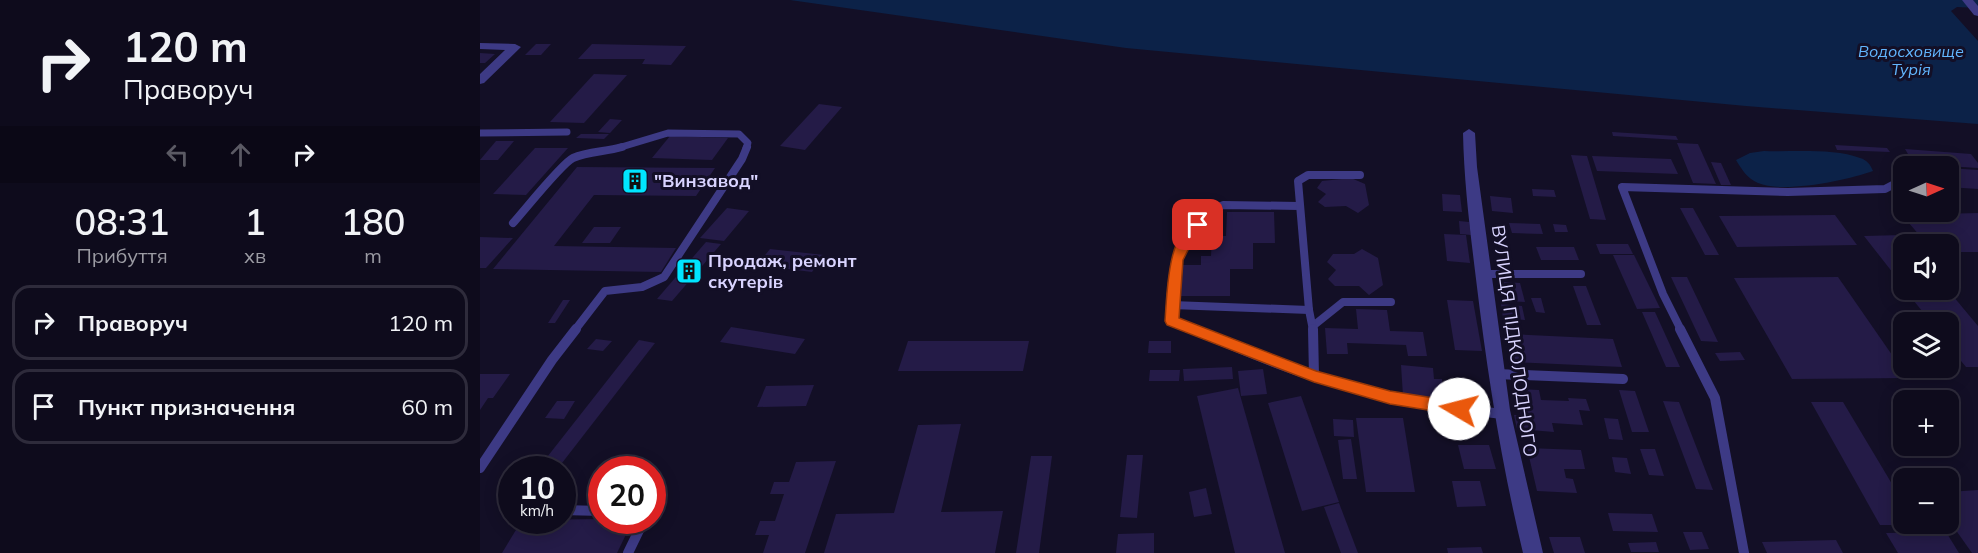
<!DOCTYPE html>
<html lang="uk">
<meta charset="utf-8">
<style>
:root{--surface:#0e0b1c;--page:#1c1929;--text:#f1f3f6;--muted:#9b9ba3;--line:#2e2b3b}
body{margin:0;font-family:Mulish,sans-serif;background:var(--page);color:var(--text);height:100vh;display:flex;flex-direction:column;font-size:22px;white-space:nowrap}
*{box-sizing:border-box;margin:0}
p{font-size:20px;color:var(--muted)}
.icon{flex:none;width:33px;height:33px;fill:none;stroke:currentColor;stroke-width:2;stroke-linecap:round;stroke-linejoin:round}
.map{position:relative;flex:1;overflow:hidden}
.drawer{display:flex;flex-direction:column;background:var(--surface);width:480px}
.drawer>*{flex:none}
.hud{background:#0e0b1c;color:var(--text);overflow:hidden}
.needle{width:39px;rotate:87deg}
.fabs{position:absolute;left:1413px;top:156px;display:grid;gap:12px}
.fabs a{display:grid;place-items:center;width:66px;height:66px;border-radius:12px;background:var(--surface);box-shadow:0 3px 15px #0003,0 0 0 2px var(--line);font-size:30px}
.speed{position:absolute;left:18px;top:456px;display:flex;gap:12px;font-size:30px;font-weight:700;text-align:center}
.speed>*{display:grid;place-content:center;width:78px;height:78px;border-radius:50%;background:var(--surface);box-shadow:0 3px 15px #0003,0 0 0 2px var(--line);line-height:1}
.speed small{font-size:15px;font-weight:400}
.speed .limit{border:9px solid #d22;background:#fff;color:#111}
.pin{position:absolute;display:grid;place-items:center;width:51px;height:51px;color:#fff;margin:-26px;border-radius:12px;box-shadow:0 3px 9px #0006}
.me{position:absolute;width:66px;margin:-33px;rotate:278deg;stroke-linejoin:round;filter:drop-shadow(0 0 4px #0008)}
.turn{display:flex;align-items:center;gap:21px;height:126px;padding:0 24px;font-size:27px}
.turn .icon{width:78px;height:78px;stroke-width:2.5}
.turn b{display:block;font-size:42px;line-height:51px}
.lanes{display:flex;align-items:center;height:57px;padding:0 24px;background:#0003;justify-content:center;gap:30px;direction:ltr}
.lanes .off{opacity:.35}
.eta{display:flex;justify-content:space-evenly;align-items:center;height:102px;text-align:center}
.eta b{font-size:36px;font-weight:600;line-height:42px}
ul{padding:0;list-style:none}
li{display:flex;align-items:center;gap:18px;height:75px;margin:0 12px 9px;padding:0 12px;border:3px solid var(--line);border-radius:18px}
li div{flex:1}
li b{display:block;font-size:22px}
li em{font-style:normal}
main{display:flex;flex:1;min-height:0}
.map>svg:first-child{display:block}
.water{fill:#0c2248}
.building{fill:#241b47}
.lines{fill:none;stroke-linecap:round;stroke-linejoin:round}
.lane-far2{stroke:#3d3a85;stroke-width:7}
.lane-far1{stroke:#3d3a85;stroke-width:8}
.lane{stroke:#3d3a85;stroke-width:10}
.street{fill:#3d3a85;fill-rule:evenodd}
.route{fill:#ea580c;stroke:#983908;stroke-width:1.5}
.labels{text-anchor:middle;stroke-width:6;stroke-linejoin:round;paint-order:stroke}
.far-water-label{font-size:16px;font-style:italic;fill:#62b6ff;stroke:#130f26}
.poi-label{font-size:18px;font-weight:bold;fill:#d9d4ff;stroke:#130f26;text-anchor:start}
.street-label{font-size:18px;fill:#d9d4ff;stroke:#130f26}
</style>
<main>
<section class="drawer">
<div class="hud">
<div class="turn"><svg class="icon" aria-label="right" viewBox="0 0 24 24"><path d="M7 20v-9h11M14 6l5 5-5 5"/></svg><div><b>120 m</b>Праворуч</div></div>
<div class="lanes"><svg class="icon off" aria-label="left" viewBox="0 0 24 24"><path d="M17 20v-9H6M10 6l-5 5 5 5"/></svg><svg class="icon off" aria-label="ahead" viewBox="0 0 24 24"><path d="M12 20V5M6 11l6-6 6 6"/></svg><svg class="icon" aria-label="right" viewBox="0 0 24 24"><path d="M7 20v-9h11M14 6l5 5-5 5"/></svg></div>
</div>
<div class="eta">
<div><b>08:31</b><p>Прибуття</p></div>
<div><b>1</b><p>хв</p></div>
<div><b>180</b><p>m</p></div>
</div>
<ul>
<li><svg class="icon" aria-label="right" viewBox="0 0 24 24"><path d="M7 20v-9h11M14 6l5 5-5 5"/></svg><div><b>Праворуч</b></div><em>120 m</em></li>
<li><svg class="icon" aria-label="arrive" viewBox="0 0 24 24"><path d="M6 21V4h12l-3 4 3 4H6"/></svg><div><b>Пункт призначення</b></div><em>60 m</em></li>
</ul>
</section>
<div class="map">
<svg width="1498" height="553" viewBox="0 0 1498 553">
<rect width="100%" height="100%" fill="#130f26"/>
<!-- water -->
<g class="water">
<polygon points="310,0 1498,0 1498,8 1477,7 1471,11 1498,41 1498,124 1266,106 646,48"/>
<path d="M1284 151C1312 152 1354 148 1380 158 1387 160 1390 164 1393 171 1368 180 1303 194 1278 183 1267 178 1262 170 1256 160L1270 153Z"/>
</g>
<!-- building -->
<g class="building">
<polygon points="56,44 71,44 61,55 45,55"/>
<polygon points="112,44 206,46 191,65 162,64 165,59 98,59"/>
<polygon points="0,53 15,54 5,63 0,63"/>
<polygon points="114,74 147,75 104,123 70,122"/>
<polygon points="339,104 362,107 325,150 300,146"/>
<polygon points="130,119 142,120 130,133 118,132"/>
<polygon points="1132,132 1196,136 1198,140 1133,136"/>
<polygon points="101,134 129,134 124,139 96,138"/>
<polygon points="190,136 248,138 232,160 172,158"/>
<polygon points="16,141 34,141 18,160 0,160"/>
<polygon points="1197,143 1218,144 1236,184 1213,183"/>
<polygon points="1355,145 1407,148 1410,152 1357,150"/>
<polygon points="55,148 88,148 46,195 13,194"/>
<polygon points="1425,149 1491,154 1498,163 1498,168 1434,164"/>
<polygon points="1091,155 1107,156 1126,220 1110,219"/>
<polygon points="1112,156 1191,159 1198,174 1117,171"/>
<polygon points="1231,162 1241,163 1251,185 1241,185"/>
<polygon points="97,167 235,168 216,196 114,195 74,246 196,248 181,272 13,269"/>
<polygon points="1468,168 1498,170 1498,189 1468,187"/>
<polygon points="871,178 885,184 889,205 878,213 866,206 845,207 838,202 846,194 837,188 842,181"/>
<polygon points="1052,189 1074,190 1076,197 1053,196"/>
<polygon points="962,194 980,195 982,212 963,211"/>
<polygon points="1010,196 1031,198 1033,213 1012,211"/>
<polygon points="247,208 269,211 244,241 220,238"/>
<polygon points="1200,208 1213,208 1239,255 1225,255"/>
<polygon points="747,212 794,212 795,243 773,243 773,269 750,269 750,296 701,296 703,265 721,265 721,256 731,256 732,236 746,236"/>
<polygon points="1498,213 1498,252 1468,252 1468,244 1447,244 1422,215"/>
<polygon points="1355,215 1377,245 1257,247 1239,216"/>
<polygon points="979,221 989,222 991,235 980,234"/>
<polygon points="1029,223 1060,224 1063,234 1032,233"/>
<polygon points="1073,224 1086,225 1088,232 1075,232"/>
<polygon points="114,227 141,227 130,243 102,243"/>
<polygon points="964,234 986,235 990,263 967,261"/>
<polygon points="1423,235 1431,244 1424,244 1424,287 1384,236"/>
<polygon points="0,237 33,238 6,268 0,268"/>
<polygon points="226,242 241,244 192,301 177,299"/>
<polygon points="1116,244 1148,244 1153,254 1120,254"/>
<polygon points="1056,247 1094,247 1099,260 1061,260"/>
<polygon points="290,249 344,255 332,272 277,265"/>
<polygon points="882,249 898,258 903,285 889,295 879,286 855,286 848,279 856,270 847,262 853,254 874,254"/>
<polygon points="1133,255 1154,255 1180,308 1157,309"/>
<polygon points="1191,277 1207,277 1238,342 1221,341"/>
<polygon points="1358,277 1428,378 1312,379 1254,278"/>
<polygon points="1023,282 1040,283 1045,302 1027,301"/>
<polygon points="1093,286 1106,286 1121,325 1107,325"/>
<polygon points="1425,290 1468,290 1498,326 1498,367 1486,367 1468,345 1468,322 1451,322"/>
<polygon points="1051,298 1061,298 1065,313 1056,312"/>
<polygon points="83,300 90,300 75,323 68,323"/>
<polygon points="967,300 993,301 1002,351 975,350"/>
<polygon points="1021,304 1042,306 1045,320 1023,318"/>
<polygon points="876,309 907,310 910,331 943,332 947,356 928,356 926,345 867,343 868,354 847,354 845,328 878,329"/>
<polygon points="1162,312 1175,312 1200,367 1186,367"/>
<polygon points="251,327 325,339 315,354 240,342"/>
<polygon points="1030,334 1133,339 1142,367 1035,362"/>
<polygon points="116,339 132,341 123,351 107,349"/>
<polygon points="159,340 175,343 82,463 64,461"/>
<polygon points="428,341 549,341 543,371 418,371"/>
<polygon points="669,341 691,341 691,353 668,353"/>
<polygon points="1260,352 1265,360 1240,361 1235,353"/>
<polygon points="921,365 953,368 954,379 962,379 964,400 923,396"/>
<polygon points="752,367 753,379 704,381 703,369"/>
<polygon points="783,369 787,394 761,396 758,371"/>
<polygon points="670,370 700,370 699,381 669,381"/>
<polygon points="0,374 30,374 13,398 8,398 0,410"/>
<polygon points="334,385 326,406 277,407 286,386"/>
<polygon points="758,388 805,553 755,553 717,396"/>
<polygon points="1036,389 1059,390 1061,400 1089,401 1088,398 1106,399 1110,411 1099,410 1103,425 1072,423 1074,432 1037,429 1034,415 1041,415"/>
<polygon points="1139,390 1155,391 1169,432 1152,432"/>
<polygon points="821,396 859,502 822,511 788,403"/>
<polygon points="77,401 95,401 84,419 65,418"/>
<polygon points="1183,401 1199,402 1233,490 1216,489"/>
<polygon points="1331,402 1363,402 1424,504 1424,525 1400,525"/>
<polygon points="876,418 923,418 935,492 886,492"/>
<polygon points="1124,418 1138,419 1143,440 1129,439"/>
<polygon points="853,419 873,420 874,437 854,436"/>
<polygon points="481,424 461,512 523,511 515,553 344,553 356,514 414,513 438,425"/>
<polygon points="871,439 877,479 863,479 858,440"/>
<polygon points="978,445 1009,445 1016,469 984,469"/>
<polygon points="1047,448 1101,450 1105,469 1084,469 1086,478 1093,479 1097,493 1057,491"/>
<polygon points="1160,449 1175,449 1184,476 1169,475"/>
<polygon points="647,455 663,455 657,518 640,517"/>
<polygon points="551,456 572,456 559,553 536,553"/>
<polygon points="1132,457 1147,458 1151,474 1135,472"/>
<polygon points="356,461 325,553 283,553 289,535 275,535 280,521 295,521 304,494 290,494 294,482 309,482 316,462"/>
<polygon points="972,481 1000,481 1006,506 977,507"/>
<polygon points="726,488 732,514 714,517 709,492"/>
<polygon points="1498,490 1498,553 1492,553 1468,519 1468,492"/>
<polygon points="859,503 878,553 861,553 844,507"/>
<polygon points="1128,513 1172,514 1178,532 1133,531"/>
<polygon points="122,519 153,520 137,553 22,553 42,520"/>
<polygon points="1203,532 1222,532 1229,549 1210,550"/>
<polygon points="1466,532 1479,553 1418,553 1406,533"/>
<polygon points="674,533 674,553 636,553 638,534"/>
<polygon points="1069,537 1100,537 1105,553 1074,553"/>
<polygon points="1356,540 1363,553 1287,553 1282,542"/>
<polygon points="1176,542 1179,552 1151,552 1148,543"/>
<polygon points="1001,547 1003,553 968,553 967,548"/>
</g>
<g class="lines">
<!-- lane-far2 -->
<g class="lane-far2">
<polyline points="0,133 87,132"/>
<polyline points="138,148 188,133 259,134 268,143 266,148"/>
</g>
<!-- lane-far1 -->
<g class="lane-far1">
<path d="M33 223C44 211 82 163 93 158 108 151 126 152 142 147"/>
<polyline points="1003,274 1101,274"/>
<polyline points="692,305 696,260 707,237 728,212 743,205 819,206"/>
<polyline points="833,326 863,302 911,302"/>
<polyline points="95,330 125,291 162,287 184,277 262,159 267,147"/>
<polyline points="715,330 692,321 692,305 829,310"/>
<polyline points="833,330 829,310 818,181 828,175 880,175"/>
<polyline points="1201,330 1183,294 1142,187 1308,192 1405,189 1424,179"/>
</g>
<!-- lane -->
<g class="lane">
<path d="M712 329C760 348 808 370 859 384 912 399 967 407 1022 414"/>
<polyline points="833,329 834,376"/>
<polyline points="1200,329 1235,398 1264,553"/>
<polyline points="1017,374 1143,379"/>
<polyline points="0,468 72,360 96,329"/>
<polyline points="82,510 122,511"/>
<polyline points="148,553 164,520"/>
</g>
<!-- street -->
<g class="street">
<polygon points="1482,0 1493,0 1498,6 1498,16 1494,15"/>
<polygon points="0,43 35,44 41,47 4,83 0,84 0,74 25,50 0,49"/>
<path d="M989 129 995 133 997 167 1030 410 1063 553H1043C1021 462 1007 371 996 279 990 230 984 182 983 133Z"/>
</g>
</g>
<!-- route -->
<path class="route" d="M718 220 724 225 713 240 703 260 699 318 836 371 910 391 979 402 985 404 987 409 985 413 979 415 910 404 834 382 687 325 685 321C687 296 687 229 718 220Z"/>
<!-- icons -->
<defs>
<symbol id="building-square" viewBox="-11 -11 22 22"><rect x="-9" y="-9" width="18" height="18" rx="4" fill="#00e5ff" stroke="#130f26"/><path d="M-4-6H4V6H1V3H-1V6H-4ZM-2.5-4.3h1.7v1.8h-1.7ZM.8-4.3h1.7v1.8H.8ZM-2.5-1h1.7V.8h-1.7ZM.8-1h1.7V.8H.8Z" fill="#111"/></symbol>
</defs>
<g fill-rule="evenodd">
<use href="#building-square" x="140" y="166" width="30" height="30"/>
<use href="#building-square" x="194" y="256" width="30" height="30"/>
</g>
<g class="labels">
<!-- far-water labels -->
<g class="far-water-label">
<text x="1431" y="57">Водосховище<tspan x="1431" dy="18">Турія</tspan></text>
</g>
<!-- poi labels -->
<g class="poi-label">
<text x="174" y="187">"Винзавод"</text>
<text x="228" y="267">Продаж, ремонт<tspan x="228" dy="21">скутерів</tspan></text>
</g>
<!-- street labels -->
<g class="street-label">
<text transform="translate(1034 341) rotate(82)" y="6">ВУЛИЦЯ ПІДКОЛОДНОГО</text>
</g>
</g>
</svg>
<div class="fabs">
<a><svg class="needle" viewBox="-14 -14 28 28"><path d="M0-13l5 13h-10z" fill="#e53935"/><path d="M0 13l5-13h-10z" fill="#9b9ba3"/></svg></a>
<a><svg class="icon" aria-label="sound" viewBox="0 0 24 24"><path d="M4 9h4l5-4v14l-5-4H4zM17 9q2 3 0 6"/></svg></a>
<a><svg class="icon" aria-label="layers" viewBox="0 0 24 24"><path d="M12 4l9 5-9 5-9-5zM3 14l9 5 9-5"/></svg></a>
<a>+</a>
<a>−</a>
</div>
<div class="speed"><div>10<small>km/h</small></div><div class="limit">20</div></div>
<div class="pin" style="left:718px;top:225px;background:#d93025"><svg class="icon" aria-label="arrive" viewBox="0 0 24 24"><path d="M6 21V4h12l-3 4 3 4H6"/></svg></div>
<svg class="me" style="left:979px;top:409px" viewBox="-20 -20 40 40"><circle r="19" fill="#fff"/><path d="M0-13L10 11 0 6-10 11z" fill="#ea580c"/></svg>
</div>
</main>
